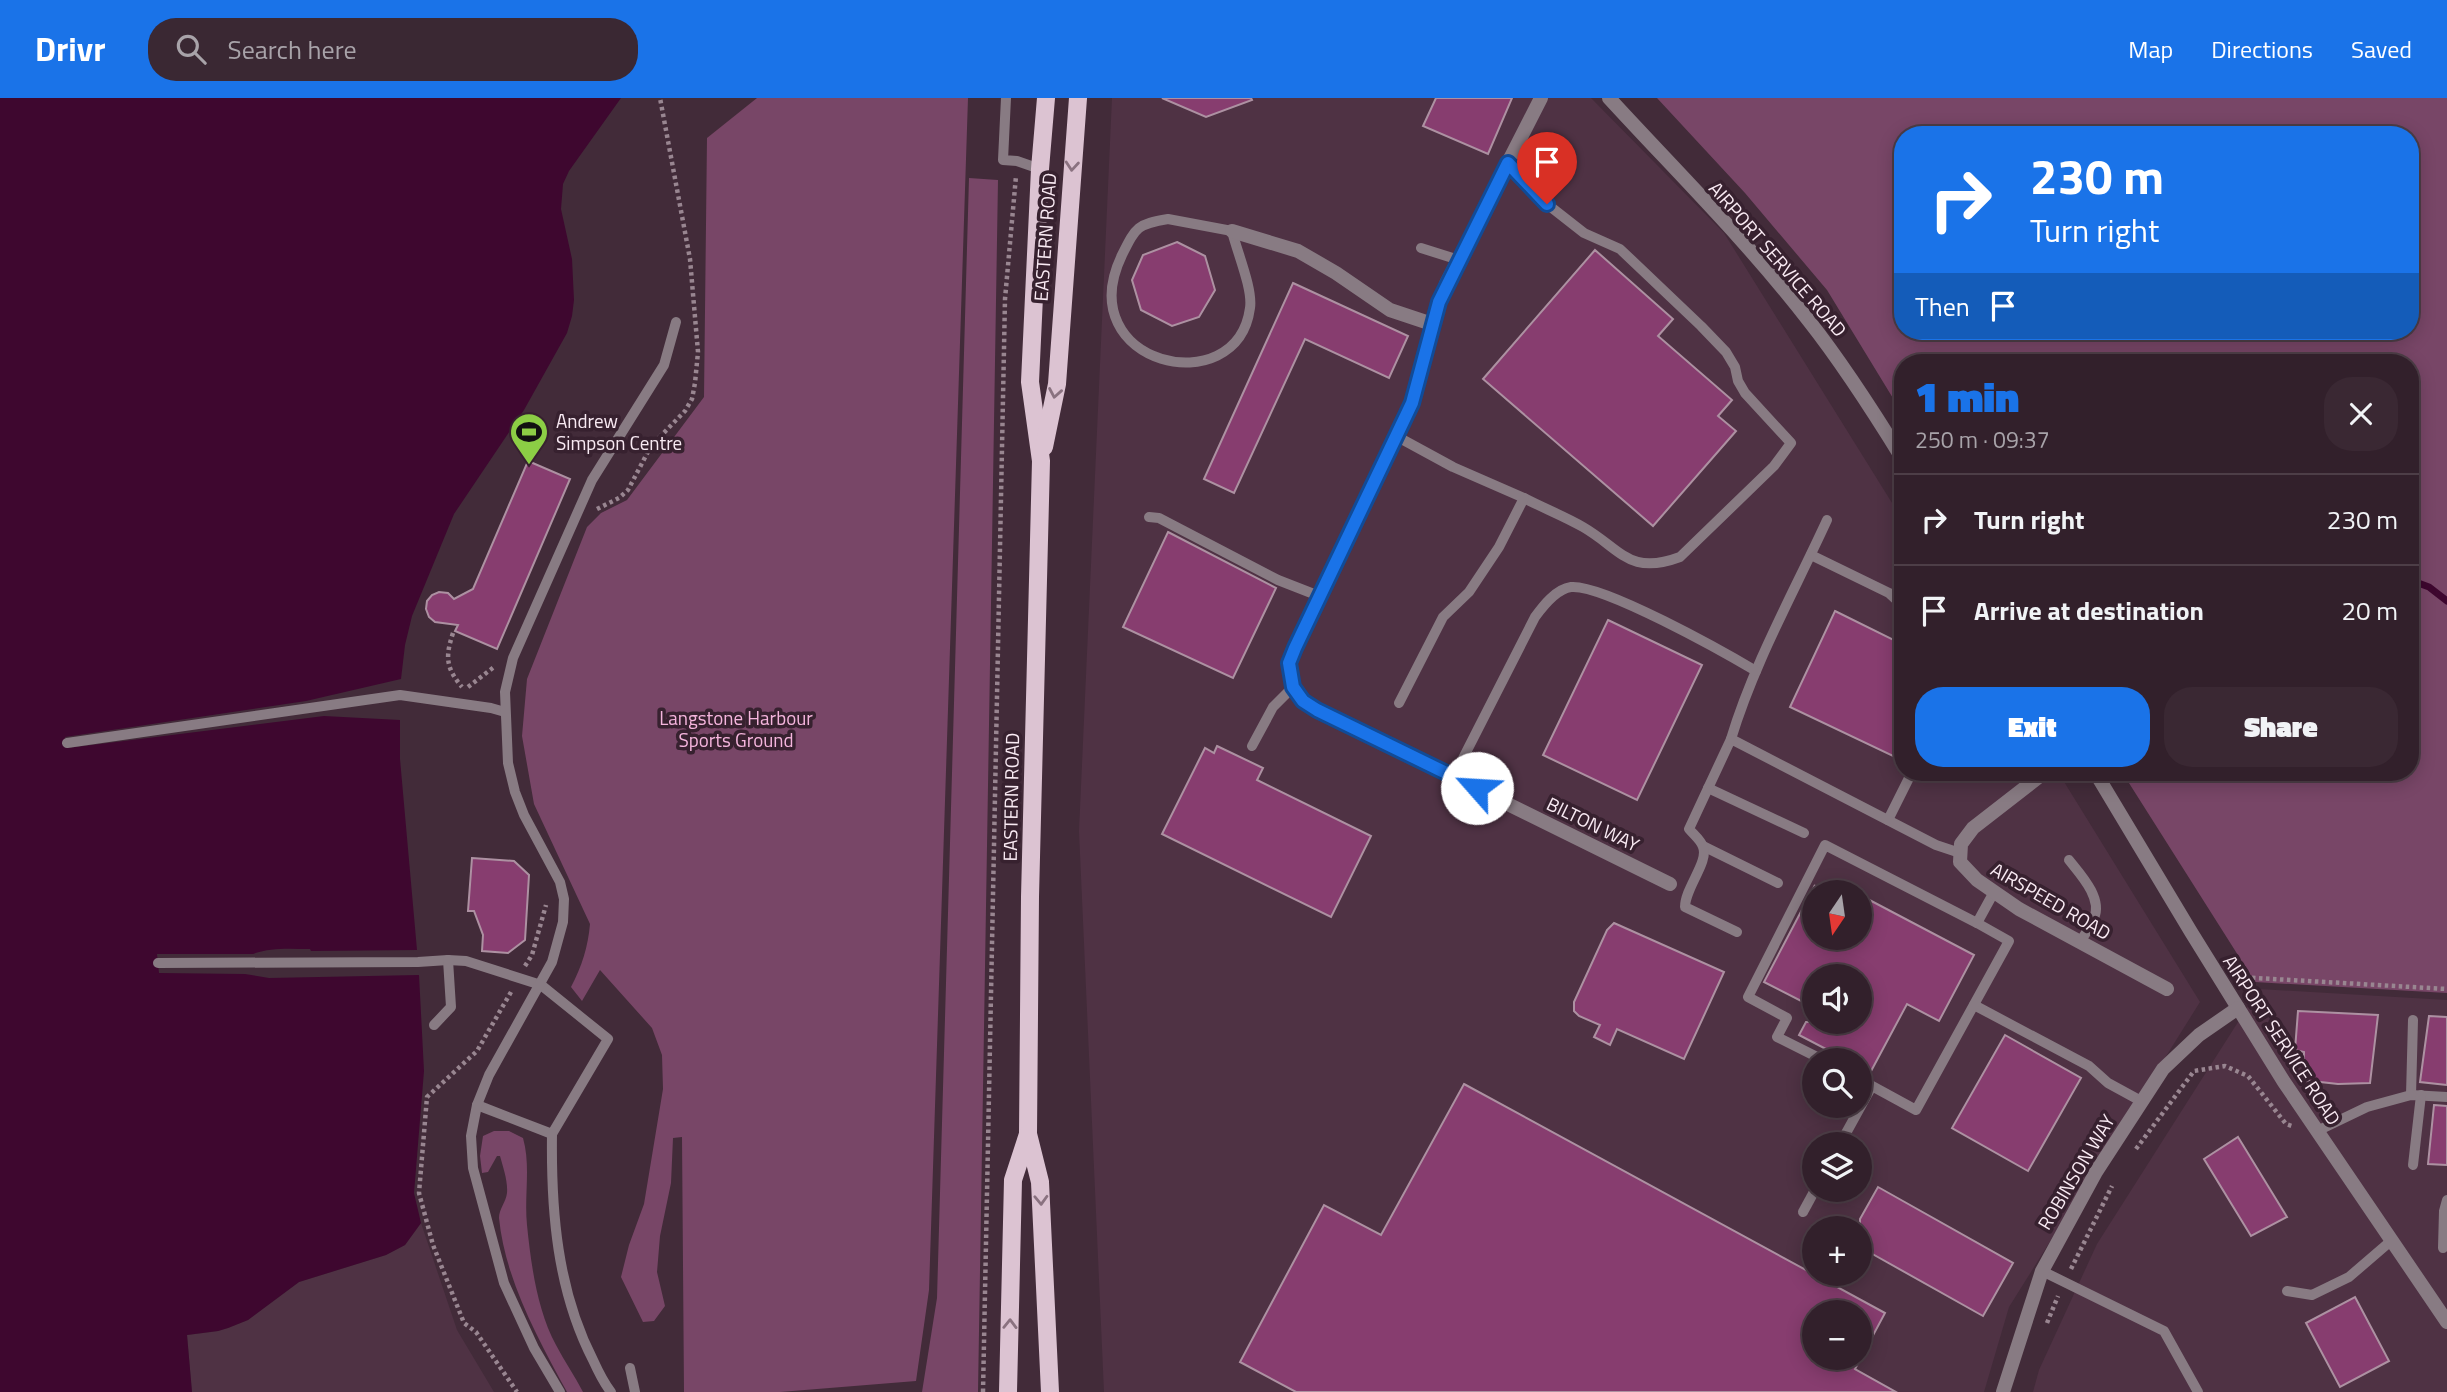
<!DOCTYPE html>
<meta charset="utf-8">
<style>
:root{--surface:#32202b;--page:#3a2833;--text:#f1f3f6;--muted:#a8a3a9;--line:#4d3e47;--accent:#1a73e8}
body{margin:0;font-family:"Titillium Web",sans-serif;background:var(--page);color:var(--text);height:100vh;display:flex;flex-direction:column;font-size:26px;white-space:nowrap}
*{box-sizing:border-box;margin:0}
p{font-size:23px;color:var(--muted)}
.icon{flex:none;width:38px;height:38px;fill:none;stroke:currentColor;stroke-width:2;stroke-linecap:round;stroke-linejoin:round}
.map{position:relative;flex:1;overflow:hidden}
.details{position:absolute;left:1894px;top:256px;width:525px;height:427px;display:flex;flex-direction:column;background:var(--surface);border-radius:28px;box-shadow:0 4px 18px #0003,0 0 0 2px var(--line)}
.details>*{flex:none}
.hud{position:absolute;left:1894px;top:28px;width:525px;height:214px;border-radius:28px;box-shadow:0 4px 18px #0003,0 0 0 2px var(--line);background:#1a73e8;color:#fff;overflow:hidden}
.needle{width:46px;rotate:193deg}
.buttons{position:absolute;left:1802px;top:782px;display:grid;gap:14px}
.buttons a{display:grid;place-items:center;width:70px;height:70px;border-radius:50%;background:var(--surface);box-shadow:0 4px 18px #0003,0 0 0 2px var(--line);font-size:35px}
.pin{position:absolute;display:grid;place-items:center;width:60px;height:60px;color:#fff;margin:-72px -30px;border-radius:50% 50% 50% 0;rotate:-45deg;box-shadow:0 0 7px #0007}
.pin .icon{rotate:45deg}
.me{position:absolute;width:77px;margin:-38px;rotate:296deg;stroke-linejoin:round;filter:drop-shadow(0 0 5px #0008)}
.turn{display:flex;align-items:center;gap:24px;height:147px;padding:0 21px;font-size:32px}
.turn .icon{width:91px;height:91px;stroke-width:2.5}
.turn b{display:block;font-size:49px;line-height:60px}
.then{display:flex;align-items:center;height:66px;padding:0 21px;background:#0003;gap:14px;font-size:26px}
.round{display:grid;place-items:center;flex:none;width:74px;height:74px;border-radius:28px;background:var(--page)}
.headline{display:flex;align-items:center;justify-content:space-between;height:119px;padding:0 21px}
h1{font-size:42px;font-weight:800;line-height:52px;color:var(--accent)}
.primary-button{display:flex;gap:14px;margin-top:auto;padding:14px 21px}
.primary-button a{flex:1;height:80px;border-radius:28px;background:var(--accent);color:#fff;font-size:28px;font-weight:800;line-height:80px;text-align:center}
.primary-button a+a{background:var(--page);color:var(--text)}
ul{padding:0;list-style:none}
li{display:flex;align-items:center;gap:21px;height:91px;padding:0 21px;border-top:2px solid var(--line)}
li div{flex:1}
li b{display:block;font-size:26px}
li em{font-style:normal}
header{display:flex;align-items:center;gap:42px;box-sizing:border-box;height:98px;padding:0 35px;background:var(--accent);color:#fff}
header strong{font-size:33px}
nav{display:flex;gap:38px;margin-inline-start:auto;font-size:24px}
.search{width:490px;height:63px;background:var(--page);display:flex;align-items:center;gap:18px;box-sizing:border-box;padding:0 24px;border-radius:28px;color:var(--muted);font-size:26px}
.map>svg:first-child{display:block}
.built{fill:#4f3244;fill-rule:evenodd}
.green{fill:#784667;fill-rule:evenodd}
.water{fill:#3e072f}
.lines{fill:none;stroke-linecap:round;stroke-linejoin:round}
.stream{stroke:#3e072f;stroke-width:7}
.building{fill:#873d6f;stroke:#ad91a2;stroke-width:2;fill-rule:evenodd}
.path{stroke:#998691;stroke-width:4.5;stroke-dasharray:3.5 3.5;stroke-linecap:butt}
.service{stroke:#887b83;stroke-width:10}
.minor{stroke:#887b83;stroke-width:14}
.primary{stroke:#dcc3d2;stroke-width:18}
.oneway{stroke:#8a7280}
.route-casing{stroke:#114b97;stroke-width:18}
.route{stroke:#1a73e8;stroke-width:12}
.labels{text-anchor:middle;stroke-width:7;stroke-linejoin:round;paint-order:stroke}
.street-label{font-size:19px;fill:#f9eaf3;stroke:#37212f}
.poi-label{font-size:19px;fill:#f9eaf3;stroke:#37212f;text-anchor:start}
.park-label{font-size:19px;fill:#f5b5dd;stroke:#37212f}
</style>
<header>
<strong>Drivr</strong>
<div class="search"><svg class="icon" aria-label="search" viewBox="0 0 24 24"><circle cx="10" cy="10" r="6"/><path d="M15 15l6 6"/></svg>Search here</div>
<nav><a>Map</a><a>Directions</a><a>Saved</a></nav>
</header>
<div class="map">
<svg width="2447" height="1294" viewBox="0 0 2447 1294">
<rect width="100%" height="100%" fill="#422b39"/>
<!-- built -->
<g class="built">
<path d="M1112 0H1591L1724 135 1902 421V674H2058L2200 904 2009 1209 1984 1294H1104L1079 733ZM1815 794H1860V840H1815ZM1815 878H1860V924H1815ZM1815 962H1860V1008H1815ZM1815 1046H1860V1092H1815ZM1815 1130H1860V1176H1815ZM1815 1214H1860V1260H1815Z"/>
<polygon points="2259,891 2447,902 2447,1294 2033,1294 2039,1272 2097,1146"/>
<polygon points="421,1125 457,1232 494,1294 192,1294 187,1237 218,1233 228,1230 248,1222 299,1184 386,1157 405,1147"/>
</g>
<!-- green -->
<g class="green">
<path d="M757 0H968L929 1192 916 1283 780 1294H684L682 1039 673 1040 671 1085 660 1138 657 1174 665 1208 654 1223 643 1224 621 1179 629 1147 644 1106 663 991 662 957 652 930 600 872 582 903 571 889C582 868 588 849 590 826L534 706 522 638 527 581 587 429 601 415 627 402 704 299 707 40Z"/>
<path d="M1657 0H2447V895L2255 884 2122 674H2410V264H1902V315L1827 192 1745 95ZM1902 37H2410V233H1902Z"/>
<polygon points="969,80 998,82 978,1294 922,1294 937,1200"/>
<path d="M494 1033H509L523 1040C531 1068 524 1098 527 1127 531 1166 537 1212 556 1247 564 1263 575 1278 583 1294H567C538 1241 505 1181 499 1120 499 1111 506 1104 507 1095 508 1083 503 1069 500 1058H497L488 1074 482 1075 480 1058 483 1038Z"/>
</g>
<!-- water -->
<path class="water" d="M0 0H621L569 73 563 86 561 111 572 161 574 202 572 218 567 235 524 312 454 416 412 518 405 547 401 581 306 603 65 639 68 650 324 618 400 622V661L417 852 311 853 310 851C291 851 271 849 253 856H157L159 875 245 876 269 880 419 877 424 973 414 1095 421 1125 405 1147 386 1157 299 1184 248 1222 228 1230 218 1233 187 1237 192 1294H0Z"/>
<g class="lines">
<!-- stream -->
<polyline class="stream" points="2410,482 2429,489 2447,503"/>
</g>
<!-- building -->
<g class="building">
<polygon points="1162,0 1251,0 1252,2 1206,19"/>
<polygon points="1436,0 1512,0 1488,56 1423,28"/>
<polygon points="1177,144 1205,158 1215,192 1199,219 1172,228 1141,212 1132,182 1143,157"/>
<polygon points="1595,152 1673,221 1658,238 1732,302 1718,318 1736,333 1653,428 1483,281"/>
<polygon points="1293,185 1408,238 1389,280 1305,241 1234,395 1204,381"/>
<polygon points="528,363 570,381 497,551 455,533 458,527 435,524 429,519 426,511 427,503 432,497 439,494 448,495 454,501 473,491"/>
<polygon points="1168,434 1276,490 1233,580 1123,529"/>
<polygon points="1835,513 1902,546 1902,639 1893,658 1790,609"/>
<polygon points="1608,522 1702,567 1637,702 1543,657"/>
<polygon points="1217,648 1263,670 1257,682 1371,738 1331,819 1162,736 1205,650 1214,655"/>
<polygon points="472,760 514,763 529,777 525,842 508,855 482,853 483,837 474,813 468,813"/>
<polygon points="1815,787 1815,840 1860,840 1860,797 1974,857 1939,923 1907,906 1870,975 1860,969 1860,962 1847,962 1799,937 1806,924 1860,924 1860,878 1815,878 1815,910 1764,884"/>
<polygon points="1614,825 1724,874 1684,961 1617,931 1610,947 1594,939 1600,927 1579,918 1574,913 1574,904 1607,832"/>
<polygon points="2298,913 2378,917 2370,985 2338,986 2303,982 2304,954 2295,952"/>
<polygon points="2429,918 2447,919 2447,987 2420,984"/>
<polygon points="2005,937 2081,980 2028,1073 1952,1030"/>
<path d="M1464 986 1885 1215 1855 1271 1896 1294H1296L1240 1264 1324 1107 1381 1137ZM1815 1214H1860V1260H1815Z"/>
<polygon points="2434,1007 2447,1008 2447,1067 2428,1066"/>
<polygon points="2238,1039 2287,1119 2251,1138 2204,1061"/>
<polygon points="1878,1089 2013,1165 1983,1218 1860,1149 1860,1121"/>
<polygon points="2355,1199 2389,1263 2340,1289 2306,1225"/>
</g>
<g class="lines">
<!-- path -->
<g class="path">
<polyline points="597,411 619,400 628,392 651,348 685,313 692,301 695,285 698,254 690,161 660,0"/>
<path d="M453 535C445 559 446 570 462 589"/>
<polyline points="468,589 494,569"/>
<polyline points="525,868 532,857 546,807"/>
<polyline points="2238,879 2447,891"/>
<polyline points="511,894 477,953 427,999 419,1095 433,1147 464,1225 476,1234 517,1294"/>
<polyline points="2136,1051 2194,973 2225,968 2248,978 2286,1026 2292,1028"/>
<polyline points="2071,1171 2112,1088"/>
<polyline points="2047,1225 2058,1198"/>
<polyline points="983,1294 1005,201 1016,78"/>
</g>
<!-- service -->
<g class="service">
<polyline points="1006,0 1003,62 1017,63 1040,71"/>
<path d="M1508 65 1547 106 1584 135 1620 151 1701 228 1726 254 1735 269 1738 283 1745 295 1791 345 1774 368 1680 459C1629 478 1621 451 1583 429 1564 418 1543 410 1524 400"/>
<path d="M1168 121 1232 133C1237 154 1253 191 1250 210 1237 306 1069 267 1122 157 1136 129 1137 126 1168 121Z"/>
<polyline points="1421,150 1459,162"/>
<polyline points="1396,338 1453,369 1524,400 1499,449 1469,494 1443,519 1399,605"/>
<polyline points="1149,419 1159,420 1278,482 1319,498"/>
<polyline points="1811,457 1889,495 1902,507"/>
<path d="M1731 641C1754 565 1794 494 1827 422"/>
<polyline points="67,645 400,597 491,610 505,614"/>
<polyline points="1252,648 1273,609 1293,589"/>
<path d="M1454 678 1535 519C1543 508 1556 491 1571 489 1603 486 1724 554 1756 573"/>
<polyline points="1708,690 1804,735"/>
<polyline points="1888,722 1912,674"/>
<polyline points="1703,748 1778,785"/>
<path d="M2069 762C2080 776 2103 800 2094 820 2091 828 2085 836 2080 844"/>
<path d="M1737 834 1685 809C1685 790 1709 764 1703 749 1701 742 1693 736 1689 731L1731 641 1936 747 1960 755"/>
<polyline points="158,865 418,864 448,862 466,863 541,887 608,941 552,1036 477,1007"/>
<polyline points="1974,907 2089,968 2108,985 2141,1003"/>
<polyline points="434,927 451,909 448,862"/>
<polyline points="1823,962 1777,939 1787,920 1748,899 1825,747 1977,825"/>
<polyline points="2411,997 2413,922"/>
<polyline points="2317,1033 2367,1009 2411,997 2447,999"/>
<path d="M552 1036C551 1113 557 1192 593 1262 598 1273 603 1284 611 1294"/>
<polyline points="1840,1046 1872,988 1916,1012 2009,843 1977,825 1994,794"/>
<polyline points="2413,1067 2421,997"/>
<polyline points="1803,1114 1815,1092"/>
<polyline points="2443,1150 2444,1113 2447,1102"/>
<polyline points="2042,1173 2164,1233 2198,1294"/>
<polyline points="2287,1193 2312,1197 2349,1179 2392,1142"/>
<polyline points="630,1270 635,1294"/>
<polyline points="560,1294 534,1250 504,1185 473,1070 471,1038 477,1007 489,977 552,864 563,824 564,801 560,784 524,717 515,694 508,665 505,594 513,560 592,382 664,267 676,224"/>
</g>
<!-- minor -->
<g class="minor">
<path d="M1541 0 1446 186 1432 226 1412 305 1295 549C1284 580 1291 595 1317 612L1670 786"/>
<path d="M1609 0C1676 73 1748 144 1809 223 1843 266 1873 313 1902 360"/>
<polyline points="1232,133 1298,153 1336,175 1390,212 1432,226"/>
<polyline points="2045,674 1973,730 1961,746 1960,764 1977,782 2019,811 2167,891"/>
<polyline points="2095,674 2191,834 2284,984 2447,1224"/>
<polyline points="2003,1294 2042,1173 2096,1074 2163,971 2199,937 2238,910"/>
</g>
<!-- primary -->
<g class="primary">
<polyline points="1046,0 1040,71 1030,284 1041,363 1030,799 1028,1036 1040,1084 1050,1294"/>
<polyline points="1044,349 1057,286 1078,0"/>
<polyline points="1008,1294 1013,1082 1028,1036"/>
</g>
</g>
<!-- one-way arrows -->
<defs><path id="oneway-chevron" d="M-2-3.5L2.5 0L-2 3.5" fill="none" stroke-width="1.6" stroke-linecap="round" stroke-linejoin="round" transform="scale(1.75)"/></defs>
<g class="oneway">
<use href="#oneway-chevron" transform="translate(1072 68) rotate(95)"/>
<use href="#oneway-chevron" transform="translate(1055 295) rotate(100)"/>
<use href="#oneway-chevron" transform="translate(1041 1102) rotate(88)"/>
<use href="#oneway-chevron" transform="translate(1010 1226) rotate(-89)"/>
</g>
<g class="lines">
<defs>
<polyline id="route" points="1477,690 1317,612 1303,603 1293,589 1289,565 1295,550 1412,305 1439,204 1508,65 1547,106"/>
</defs>
<!-- route casing -->
<use href="#route" class="route-casing"/>
<!-- route -->
<use href="#route" class="route"/>
</g>
<!-- icons -->
<defs>
<symbol id="stadium-pin" viewBox="-11 -11 22 30"><path d="M0 17L-7.5 6A9.5 9.5 0 1 1 7.5 6Z" fill="#8cce45" stroke="#37212f"/><path d="M0-5a6.5 5 0 1 0 0 10a6.5 5 0 1 0 0-10ZM-3.5-1.8h7v3.6h-7Z" fill="#111"/></symbol>
</defs>
<g fill-rule="evenodd">
<use href="#stadium-pin" x="507" y="312" width="44" height="60"/>
</g>
<g class="labels">
<!-- street labels -->
<g class="street-label">
<text transform="translate(1045 139) rotate(-86)" y="7">EASTERN ROAD</text>
<text transform="translate(1778 161) rotate(49)" y="7">AIRPORT SERVICE ROAD</text>
<text transform="translate(1011 699) rotate(-89)" y="7">EASTERN ROAD</text>
<text transform="translate(1593 726) rotate(26)" y="7">BILTON WAY</text>
<text transform="translate(2051 803) rotate(30)" y="7">AIRSPEED ROAD</text>
<text transform="translate(2282 942) rotate(57)" y="7">AIRPORT SERVICE ROAD</text>
<text transform="translate(2076 1074) rotate(-59)" y="7">ROBINSON WAY</text>
</g>
<!-- poi labels -->
<g class="poi-label">
<text x="556" y="330">Andrew<tspan x="556" dy="22">Simpson Centre</tspan></text>
</g>
<!-- park labels -->
<g class="park-label">
<text x="736" y="627">Langstone Harbour<tspan x="736" dy="22">Sports Ground</tspan></text>
</g>
</g>
</svg>
<div class="buttons">
<a><svg class="needle" viewBox="-14 -14 28 28"><path d="M0-13l5 13h-10z" fill="#e53935"/><path d="M0 13l5-13h-10z" fill="#a8a3a9"/></svg></a>
<a><svg class="icon" aria-label="sound" viewBox="0 0 24 24"><path d="M4 9h4l5-4v14l-5-4H4zM17 9q2 3 0 6"/></svg></a>
<a><svg class="icon" aria-label="search" viewBox="0 0 24 24"><circle cx="10" cy="10" r="6"/><path d="M15 15l6 6"/></svg></a>
<a><svg class="icon" aria-label="layers" viewBox="0 0 24 24"><path d="M12 4l9 5-9 5-9-5zM3 14l9 5 9-5"/></svg></a>
<a>+</a>
<a>−</a>
</div>
<div class="pin" style="left:1547px;top:106px;background:#d93025"><svg class="icon" aria-label="arrive" viewBox="0 0 24 24"><path d="M6 21V4h12l-3 4 3 4H6"/></svg></div>
<svg class="me" style="left:1477px;top:690px" viewBox="-20 -20 40 40"><circle r="19" fill="#fff"/><path d="M0-13L10 11 0 6-10 11z" fill="#1a73e8"/></svg>
<div class="hud">
<div class="turn"><svg class="icon" aria-label="right" viewBox="0 0 24 24"><path d="M7 20v-9h11M14 6l5 5-5 5"/></svg><div><b>230 m</b>Turn right</div></div>
<div class="then">Then<svg class="icon" aria-label="arrive" viewBox="0 0 24 24"><path d="M6 21V4h12l-3 4 3 4H6"/></svg></div>
</div>
<section class="details">
<div class="headline"><div><h1>1 min</h1><p>250 m · 09:37</p></div><a class="round"><svg class="icon" aria-label="close" viewBox="0 0 24 24"><path d="M6 6l12 12M18 6L6 18"/></svg></a></div>
<ul>
<li><svg class="icon" aria-label="right" viewBox="0 0 24 24"><path d="M7 20v-9h11M14 6l5 5-5 5"/></svg><div><b>Turn right</b></div><em>230 m</em></li>
<li><svg class="icon" aria-label="arrive" viewBox="0 0 24 24"><path d="M6 21V4h12l-3 4 3 4H6"/></svg><div><b>Arrive at destination</b></div><em>20 m</em></li>
</ul>
<div class="primary-button"><a>Exit</a><a>Share</a></div>
</section>
</div>
